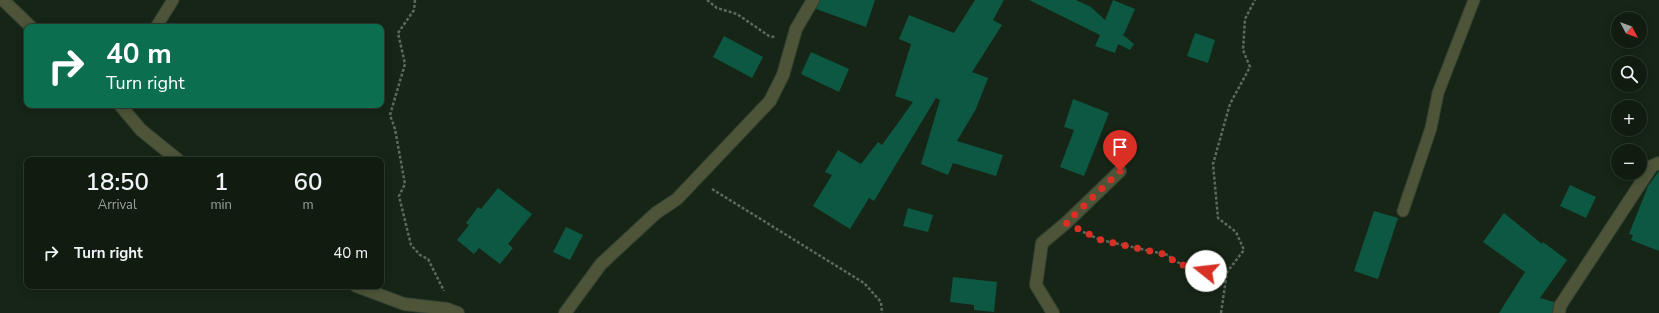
<!DOCTYPE html>
<meta charset="utf-8">
<style>
:root{--surface:#101c10;--page:#1e291e;--text:#f1f3f6;--muted:#9ca19f;--line:#303a30}
body{margin:0;font-family:"Nunito Sans",sans-serif;background:var(--page);color:var(--text);height:100vh;display:flex;flex-direction:column;font-size:15px;white-space:nowrap}
*{box-sizing:border-box;margin:0}
p{font-size:13px;color:var(--muted)}
.icon{flex:none;width:22px;height:22px;fill:none;stroke:currentColor;stroke-width:2;stroke-linecap:round;stroke-linejoin:round}
.map{position:relative;flex:1;overflow:hidden}
.side{position:absolute;left:24px;top:157px;width:360px;height:132px;display:flex;flex-direction:column;background:var(--surface);border-radius:8px;box-shadow:0 2px 10px #0003,0 0 0 1px var(--line)}
.side>*{flex:none}
.guide{position:absolute;left:24px;top:24px;width:360px;height:84px;border-radius:8px;box-shadow:0 2px 10px #0003,0 0 0 1px var(--line);background:#0b6e4f;color:#fff;overflow:hidden}
.needle{width:26px;rotate:131deg}
.fabs{position:absolute;left:1611px;top:12px;display:grid;gap:8px}
.fabs a{display:grid;place-items:center;width:36px;height:36px;border-radius:50%;background:var(--surface);box-shadow:0 2px 10px #0003,0 0 0 1px var(--line);font-size:20px}
.pin{position:absolute;display:grid;place-items:center;width:34px;height:34px;color:#fff;margin:-41px -17px;border-radius:50% 50% 50% 0;rotate:-45deg;box-shadow:0 0 4px #0007}
.pin .icon{rotate:45deg}
.me{position:absolute;width:44px;margin:-22px;rotate:286deg;stroke-linejoin:round;filter:drop-shadow(0 0 3px #0008)}
.turn{display:flex;align-items:center;gap:14px;height:84px;padding:0 16px;font-size:18px}
.turn .icon{width:52px;height:52px;stroke-width:2.5}
.turn b{display:block;font-size:28px;line-height:34px}
.eta{display:flex;justify-content:space-evenly;align-items:center;height:68px;text-align:center}
.eta b{font-size:24px;font-weight:600;line-height:28px}
ul{padding:0;list-style:none}
li{display:flex;align-items:center;gap:12px;height:56px;padding:0 16px}
li div{flex:1}
li b{display:block;font-size:15px}
li em{font-style:normal}
.map>svg:first-child{display:block}
.building{fill:#0c5842}
.lines{fill:none;stroke-linecap:round;stroke-linejoin:round}
.lane-casing{stroke:#334133;stroke-width:13}
.street-casing{stroke:#334133;stroke-width:14}
.path{stroke:#5c695c;stroke-width:2.5;stroke-dasharray:3 2;stroke-linecap:butt}
.lane{stroke:#4d5438;stroke-width:11}
.street{stroke:#4d5438;stroke-width:12}
.route{stroke:#d93025;stroke-width:7;stroke-dasharray:0 12.6}
</style>
<div class="map">
<svg width="1659" height="313" viewBox="0 0 1659 313">
<rect width="100%" height="100%" fill="#162516"/>
<!-- building -->
<g class="building">
<polygon points="820,0 875,0 866,27 816,9"/>
<polygon points="975,0 1004,0 993,20 1002,25 972,72 988,78 976,109 957,141 1003,155 996,176 953,163 948,175 921,164 940,100 936,98 874,201 869,198 850,229 813,206 832,175 825,172 838,150 861,164 878,142 882,145 913,102 895,96 911,44 899,39 909,15 954,33"/>
<polygon points="1029,0 1076,0 1091,7 1105,20 1113,0 1135,9 1124,34 1122,34 1134,44 1130,50 1118,44 1115,53 1095,46 1100,35"/>
<polygon points="1195,33 1215,40 1208,63 1187,56"/>
<polygon points="724,36 763,57 752,78 713,57"/>
<polygon points="811,52 849,69 839,92 801,74"/>
<polygon points="1073,99 1109,113 1084,176 1060,167 1074,130 1064,127"/>
<polygon points="1659,171 1659,251 1631,240 1633,235 1629,234 1648,186"/>
<polygon points="1570,185 1596,197 1586,218 1560,206"/>
<polygon points="498,188 532,214 508,244 513,248 500,264 479,248 474,254 457,240 469,225 466,223 478,207 481,209"/>
<polygon points="908,208 933,215 928,232 903,226"/>
<polygon points="1374,211 1398,218 1378,279 1354,271"/>
<polygon points="1504,213 1542,244 1543,242 1567,260 1540,298 1554,302 1552,313 1499,313 1525,272 1483,242"/>
<polygon points="566,227 583,235 570,260 553,252"/>
<polygon points="953,277 997,282 994,312 974,310 974,305 950,302"/>
</g>
<g class="lines">
<defs>
<g id="lane">
<polyline points="156,27 173,0"/>
<polyline points="1403,211 1431,128 1438,93 1474,0"/>
</g>
<g id="street">
<polyline points="3,0 31,27"/>
<polyline points="120,105 141,130 178,160"/>
<polyline points="356,286 404,304 447,309 458,313"/>
<polyline points="565,313 601,264 656,213 677,199 770,101 783,75 796,29 813,0"/>
<polyline points="1053,313 1036,285 1042,243 1066,223 1120,171"/>
<polyline points="1559,313 1560,306 1652,166 1659,163"/>
</g>
</defs>
<!-- lane casing -->
<use href="#lane" class="lane-casing"/>
<!-- street casing -->
<use href="#street" class="street-casing"/>
<!-- path -->
<g class="path">
<polyline points="415,0 414,10 398,33 405,64 390,115 395,129 405,184 399,196 411,245 420,255 428,259 444,291"/>
<polyline points="707,0 717,8 737,14 769,36 775,37"/>
<polyline points="712,189 864,283 881,302 882,313"/>
<path d="M1083 232 1101 240 1168 255C1183 270 1207 271 1227 272L1244 250 1236 232 1218 218 1213 164 1230 104 1250 67 1243 50 1245 19 1255 0"/>
<polyline points="1221,313 1227,272"/>
</g>
<!-- lane -->
<use href="#lane" class="lane"/>
<!-- street -->
<use href="#street" class="street"/>
</g>
<g class="lines">
<!-- route -->
<polyline class="route" points="1120,171 1066,223 1101,240 1168,255 1175,263 1206,271"/>
</g>
</svg>
<div class="fabs">
<a><svg class="needle" viewBox="-14 -14 28 28"><path d="M0-13l5 13h-10z" fill="#e53935"/><path d="M0 13l5-13h-10z" fill="#9ca19f"/></svg></a>
<a><svg class="icon" aria-label="search" viewBox="0 0 24 24"><circle cx="10" cy="10" r="6"/><path d="M15 15l6 6"/></svg></a>
<a>+</a>
<a>−</a>
</div>
<div class="pin" style="left:1120px;top:171px;background:#d93025"><svg class="icon" aria-label="arrive" viewBox="0 0 24 24"><path d="M6 21V4h12l-3 4 3 4H6"/></svg></div>
<svg class="me" style="left:1206px;top:271px" viewBox="-20 -20 40 40"><circle r="19" fill="#fff"/><path d="M0-13L10 11 0 6-10 11z" fill="#d93025"/></svg>
<div class="guide">
<div class="turn"><svg class="icon" aria-label="right" viewBox="0 0 24 24"><path d="M7 20v-9h11M14 6l5 5-5 5"/></svg><div><b>40 m</b>Turn right</div></div>
</div>
<section class="side">
<div class="eta">
<div><b>18:50</b><p>Arrival</p></div>
<div><b>1</b><p>min</p></div>
<div><b>60</b><p>m</p></div>
</div>
<ul>
<li><svg class="icon" aria-label="right" viewBox="0 0 24 24"><path d="M7 20v-9h11M14 6l5 5-5 5"/></svg><div><b>Turn right</b></div><em>40 m</em></li>
</ul>
</section>
</div>
